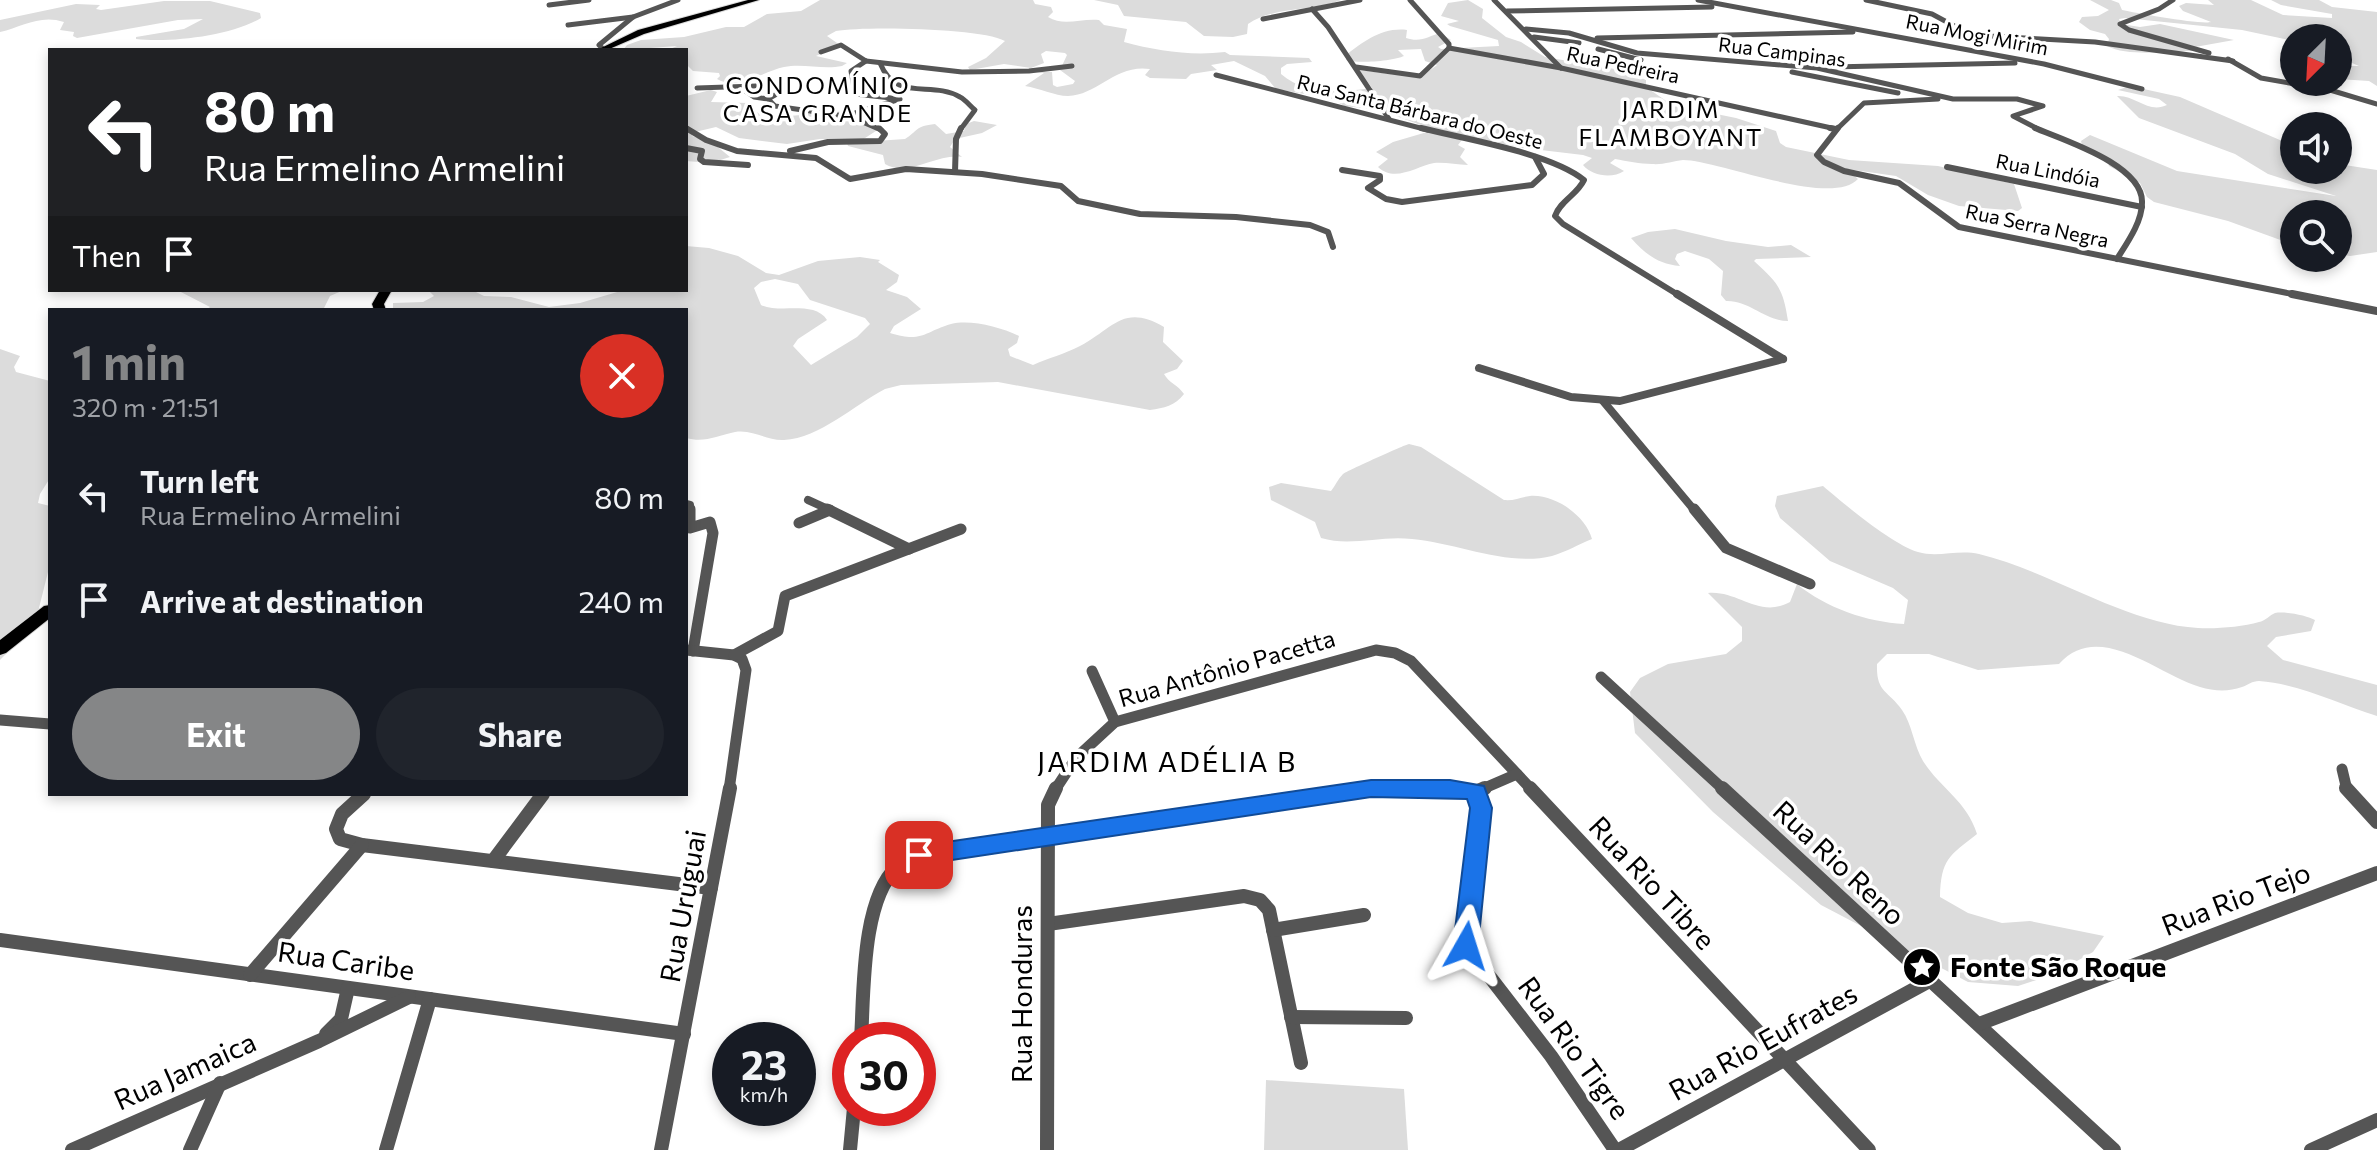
<!DOCTYPE html>
<meta charset="utf-8">
<style>
:root{--surface:#171b24;--page:#20242c;--text:#f1f3f6;--muted:#9ea1a6;--accent:#858687}
body{margin:0;font-family:Commissioner,sans-serif;background:var(--page);color:var(--text);height:100vh;display:flex;flex-direction:column;font-size:30px;white-space:nowrap}
*{box-sizing:border-box;margin:0}
p{font-size:26px;color:var(--muted)}
.icon{flex:none;width:44px;height:44px;fill:none;stroke:currentColor;stroke-width:2;stroke-linecap:round;stroke-linejoin:round}
.map{position:relative;flex:1;overflow:hidden}
.sheet{position:absolute;left:48px;top:308px;width:640px;height:488px;display:flex;flex-direction:column;background:var(--surface);border-radius:0px;box-shadow:0 4px 12px #0003}
.sheet>*{flex:none}
.guide{position:absolute;left:48px;top:48px;width:640px;height:244px;border-radius:0px;box-shadow:0 4px 12px #0003;background:#202124;color:#fff;overflow:hidden}
.needle{width:52px;rotate:204deg}
.fabs{position:absolute;left:2280px;top:24px;display:grid;gap:16px}
.fabs a{display:grid;place-items:center;width:72px;height:72px;border-radius:50%;background:var(--surface);box-shadow:0 4px 12px #0003;font-size:40px}
.speed{position:absolute;left:712px;top:1022px;display:flex;gap:16px;font-size:40px;font-weight:700;text-align:center}
.speed>*{display:grid;place-content:center;width:104px;height:104px;border-radius:50%;background:var(--surface);box-shadow:0 4px 12px #0003;line-height:1}
.speed small{font-size:20px;font-weight:400}
.speed .limit{border:12px solid #d22;background:#fff;color:#111}
.pin{position:absolute;display:grid;place-items:center;width:68px;height:68px;color:#fff;margin:-34px;border-radius:16px;box-shadow:0 4px 12px #0006}
.me{position:absolute;width:88px;margin:-44px;rotate:6deg;stroke-linejoin:round;filter:drop-shadow(0 0 6px #0008)}
.turn{display:flex;align-items:center;gap:28px;height:168px;padding:0 24px;font-size:36px}
.turn .icon{width:104px;height:104px;stroke-width:2.5}
.turn b{display:block;font-size:56px;line-height:68px}
.then{display:flex;align-items:center;height:76px;padding:0 24px;background:#0003;gap:16px;font-size:30px}
.round{display:grid;place-items:center;flex:none;width:84px;height:84px;border-radius:42px;background:var(--page)}
.head{display:flex;align-items:center;justify-content:space-between;height:136px;padding:0 24px}
h1{font-size:48px;font-weight:700;line-height:60px;color:var(--accent)}
.button{display:flex;gap:16px;margin-top:auto;padding:16px 24px}
.button a{flex:1;height:92px;border-radius:48px;background:var(--accent);color:#fff;font-size:32px;font-weight:700;line-height:92px;text-align:center}
.button a+a{background:var(--page);color:var(--text)}
ul{padding:0;list-style:none}
li{display:flex;align-items:center;gap:24px;height:104px;padding:0 24px}
li div{flex:1}
li b{display:block;font-size:30px}
li em{font-style:normal}
.map>svg:first-child{display:block}
.green{fill:#dcdcdc;fill-rule:evenodd}
.lines{fill:none;stroke-linecap:round;stroke-linejoin:round}
.primary-casing{stroke:#dbdbdb;stroke-width:2}
.minor-far4{stroke:#555;stroke-width:5}
.minor-far3{stroke:#555;stroke-width:6}
.minor-far2{stroke:#555;stroke-width:8}
.minor-far1{stroke:#555;stroke-width:11}
.minor{stroke:#555;stroke-width:14}
.primary{fill:#000;fill-rule:evenodd}
.route{fill:#1a73e8;stroke:#114b97;stroke-width:2}
.labels{text-anchor:middle;stroke-width:7;stroke-linejoin:round;paint-order:stroke}
.far-street-label{font-size:20px;fill:#000;stroke:#fff}
.far-quarter-label{font-size:24px;letter-spacing:2px;fill:#000;stroke:#fff}
.street-label{font-size:24px;fill:#000;stroke:#fff}
.quarter-label{font-size:28px;letter-spacing:2px;fill:#000;stroke:#fff}
.near-street-label{font-size:28px;fill:#000;stroke:#fff}
.near-poi-label{font-size:28px;font-weight:bold;fill:#000;stroke:#fff;text-anchor:start}
</style>
<div class="map">
<svg width="2377" height="1150" viewBox="0 0 2377 1150">
<rect width="100%" height="100%" fill="#fff"/>
<!-- green -->
<g class="green">
<path d="M820 0H1033L1035 4 1051 7 1053 12 1048 17C1064 27 1081 18 1099 20L1104 25 1127 29 1124 42C1157 51 1191 56 1225 52L1230 55 1309 58 1312 62 1287 64 1281 68V74C1306 96 1341 92 1372 88L1359 70C1381 72 1419 82 1437 65L1425 61 1421 49 1398 50 1404 56C1394 61 1356 64 1346 60V55C1363 42 1382 27 1407 30L1406 38C1421 43 1429 36 1440 33L1451 40 1438 47 1441 49 1499 46 1498 40 1450 26 1447 24 1459 21 1441 16 1448 3 1468 0 1483 9 1482 18 1506 37 1521 42 1545 57 1626 71 1646 80V87L1672 105 1736 118 1776 131 1780 143 1786 147 1849 160 1938 166 2014 184 2022 208 2018 211 1959 206 1928 195 1896 176 1847 169 1858 179C1831 208 1718 160 1683 160 1673 161 1663 165 1652 164 1640 164 1627 161 1615 159L1610 163 1624 171C1612 179 1592 176 1583 165L1592 158 1583 155 1523 148 1465 136 1458 145 1465 149 1460 157 1468 165C1457 165 1445 162 1434 163 1417 166 1395 183 1378 167L1388 159 1376 152 1393 142 1434 130 1380 110 1344 106 1333 99 1276 89 1265 76 1234 61 1211 65 1217 70 1191 74 1186 79 1150 78 1145 75 1150 69C1115 64 1098 95 1068 96 1055 96 1039 88 1025 86L1044 73 1036 72H1052L1053 85 1057 87 1073 84 1075 81 1060 70 1067 55 1065 53 1046 51 1041 54 1044 63 1031 68 1004 64 970 70 968 67 986 58 1005 41C982 28 864 26 836 31L827 36 840 45 816 56 847 63 842 66C823 70 803 63 784 67 764 71 738 91 717 79L720 76 719 73 693 71 686 64V50H668L677 46 623 50 627 45 641 40 684 37 726 27H744L767 14 801 11Z"/>
<path d="M1094 0H1341C1311 12 1274 6 1248 24L1247 34 1233 37 1204 36 1186 22 1124 16 1118 5Z"/>
<path d="M2090 0H2111L2119 3 2122 10C2136 13 2202 25 2211 22L2183 11 2179 6 2186 3 2214 5 2208 0H2251L2283 15 2332 18V14L2281 5 2271 0H2319L2332 7 2377 12V86L2369 81 2338 79V66H2359L2338 57V38H2294V41L2242 30 2125 18 2119 19 2121 24 2140 27 2160 24 2234 40 2195 47 2192 51C2168 51 2128 57 2107 46L2109 39 2105 34 2090 30 2079 22 2082 17 2098 16 2109 10Z"/>
<path d="M164 1H210L260 13 261 18C231 36 170 43 136 39V37L184 29 203 19 178 20 77 38 73 36 74 32 60 30 64 22C40 14 22 27 0 32V20L76 4 100 5 96 9 101 10Z"/>
<path d="M2130 86 2180 97 2294 146V170H2338V164L2377 170V252L2350 256 2338 254V214H2294V245L2228 221 2154 202 2147 197 2140 183 2109 166 2107 160 2082 145 2081 141 2090 135 2177 171 2336 196 2268 174 2235 154 2139 118 2117 96C2136 95 2148 114 2167 105L2159 99 2118 90Z"/>
<path d="M711 90 717 92 711 102 748 103 752 105 750 109C793 132 840 90 879 129L862 140 820 139 787 144 739 138 716 127 695 132 692 136 713 143 730 157 711 163 686 161V96Z"/>
<path d="M974 121 997 125 982 133 955 139 950 147 962 157C937 153 908 178 885 164L883 155 848 146 847 143 905 139C918 131 915 126 935 124L946 134 964 131 966 124Z"/>
<path d="M1675 229 1726 241 1768 247 1791 245 1811 257 1756 259 1754 261C1778 283 1783 288 1788 321 1765 321 1749 300 1726 301L1721 295 1723 271 1709 259 1685 251 1677 254 1675 259 1680 266C1658 264 1645 254 1631 238L1648 232Z"/>
<path d="M686 246 709 248 738 256 766 273 779 275 818 261 860 257 880 260 878 262 899 275 897 282 886 290 907 297 921 309 894 326 890 333C922 343 924 332 951 324 970 319 1001 327 1019 336L1017 343 1008 349 1010 356 1033 365C1048 358 1065 354 1080 346 1113 329 1123 303 1164 327L1163 342 1183 361 1177 369 1164 374C1169 383 1178 385 1184 394 1175 406 1164 408 1150 410L998 382 901 385 885 389C854 405 820 438 784 440 767 441 753 429 735 432 716 436 705 443 686 438V310H393V303L423 302 434 296 428 290H472L484 296 511 297 549 307 580 303 624 290H686ZM775 279 798 284 810 300 865 318 870 324 857 337 811 365 793 346 798 339 827 320C814 300 780 314 761 305L754 288 761 282Z"/>
<polygon points="177,290 344,290 330,296 323,310 206,310 210,307"/>
<polygon points="0,349 20,356 14,367 16,372 50,381 50,478 40,494 38,503 50,506 50,564 35,624 0,660"/>
<path d="M1409 444 1421 447 1504 500C1514 501 1521 497 1530 496 1555 494 1586 516 1592 539 1579 544 1566 552 1552 556 1508 567 1457 543 1412 539 1381 535 1351 547 1321 538L1315 522 1271 500 1269 487 1281 483 1331 491C1335 486 1338 479 1343 474 1347 471 1404 445 1409 444Z"/>
<path d="M1823 486C1844 504 1893 545 1918 552 1938 558 1958 549 1979 554 2050 571 2126 624 2198 628 2216 629 2242 627 2259 622 2265 621 2270 615 2275 613 2286 611 2308 616 2315 620L2311 631 2276 637 2267 646 2283 660 2377 685V716C2338 704 2300 684 2259 681 2252 681 2248 685 2242 687 2228 692 2214 691 2200 687 2158 675 2099 619 2059 664L1978 670 1929 654H1887L1877 664C1876 693 1888 690 1902 710 1912 724 1914 746 1923 761 1940 788 1967 801 1977 834 1949 856 1941 859 1940 897L1968 913 2002 923 2030 921 2104 936 2093 952 2052 975 2018 986 1968 982 1821 905 1713 812 1635 733 1630 692 1640 678 1668 664 1726 654 1742 641V627L1708 593C1738 590 1759 619 1790 602L1797 584C1826 608 1867 622 1904 624L1908 600 1893 588 1830 561 1780 518 1775 506 1777 496Z"/>
<polygon points="1266,1080 1404,1089 1408,1150 1264,1150"/>
</g>
<g class="lines">
<defs>
<g id="primary">
<polygon points="748,0 759,0 644,34 607,50 597,50 638,30"/>
<polygon points="380,290 392,290 384,304 386,310 374,310 372,304"/>
<polygon points="50,605 50,618 6,653 0,655 0,640 44,606"/>
</g>
</defs>
<!-- primary casing -->
<use href="#primary" class="primary-casing"/>
<!-- minor-far4 -->
<g class="minor-far4">
<polyline points="1494,0 1561,68"/>
<polyline points="1698,0 2044,64 2142,89"/>
<polyline points="1866,0 1932,14 1971,35 2095,42 2233,61"/>
<polyline points="2173,0 2159,9 2120,24 2129,30 2209,53"/>
<polyline points="549,5 589,0"/>
<polyline points="1312,9 1328,27 1389,119"/>
<polyline points="1507,11 1712,7"/>
<polyline points="1263,19 1360,0"/>
<polyline points="568,25 633,17"/>
<polyline points="1526,29 1569,33 1637,53 1817,68 1953,99 2017,99 2043,106 2013,116 2040,130"/>
<polyline points="1534,37 1579,43"/>
<polyline points="1597,38 1853,32"/>
<polyline points="1449,48 1561,68 1836,129"/>
<polyline points="603,49 599,45 633,17 678,0"/>
<polyline points="1598,49 1641,60"/>
<polyline points="821,52 841,45 866,61 962,72 1029,71 1072,66"/>
<polyline points="2228,59 2261,78 2330,90 2377,104"/>
<path d="M880 63C896 103 931 80 960 97 966 100 970 106 975 110L960 130"/>
<polyline points="1356,67 1420,76 1449,48 1449,44 1410,0"/>
<polyline points="1831,67 2015,63"/>
<polyline points="1792,72 1898,93"/>
<polyline points="1216,75 1428,130"/>
<polyline points="697,88 785,85 787,88 768,99 775,106 851,117 881,130"/>
<polyline points="741,88 754,97 768,99"/>
<polyline points="849,115 900,99 855,94 851,71 866,61"/>
<polyline points="686,128 689,130"/>
<polyline points="1836,130 1864,103 1938,99"/>
</g>
<!-- minor-far3 -->
<g class="minor-far3">
<polyline points="686,128 706,140 737,151 816,158 850,179 906,169 982,174 1061,186 1078,201 1140,214 1236,217 1310,225 1328,232 1333,247"/>
<path d="M1421 128C1464 139 1551 153 1584 180 1577 195 1561 200 1555 216L1563 224 1680 296"/>
<polyline points="1830,128 1836,129"/>
<polyline points="1838,128 1817,155 1824,162 1844,171 1899,183 1959,227 2302,296"/>
<path d="M2035 128C2063 140 2144 165 2142 203 2142 222 2127 243 2117 259"/>
<polyline points="686,148 702,151 700,159 704,162 748,165"/>
<polyline points="790,151 828,142 880,141 885,134 879,128"/>
<polyline points="1947,167 2142,207"/>
<polyline points="1342,170 1380,176 1380,180 1368,188 1386,199 1402,202 1532,185 1544,174 1535,157"/>
<polyline points="955,172 956,139 961,128"/>
</g>
<!-- minor-far2 -->
<g class="minor-far2">
<polyline points="1677,294 1783,359"/>
<polyline points="2292,294 2377,311"/>
<polyline points="1479,368 1571,397 1620,401 1783,359"/>
<polyline points="1603,401 1695,511"/>
<polyline points="808,500 832,511"/>
<polyline points="686,504 690,505 690,511"/>
<polyline points="827,511 830,510"/>
</g>
<!-- minor-far1 -->
<g class="minor-far1">
<polyline points="690,509 690,528 710,522 713,533 693,651"/>
<polyline points="827,509 909,549"/>
<polyline points="1694,509 1726,548 1810,584"/>
<polyline points="799,523 830,510"/>
<polyline points="686,650 734,655 742,659 746,670 729,790"/>
<polyline points="734,655 778,631 785,596 961,529"/>
<polyline points="1092,671 1115,722"/>
<polyline points="1601,677 1724,790"/>
<polyline points="0,720 50,724"/>
<polyline points="2342,769 2347,790"/>
<polyline points="1055,790 1076,758 1115,722 1376,650 1395,653 1411,661 1532,790"/>
<polyline points="1363,790 1464,790"/>
<polyline points="1480,790 1517,774"/>
</g>
<!-- minor -->
<g class="minor">
<polyline points="1451,788 1476,792"/>
<polyline points="1485,788 1476,792 1481,808 1466,946 1551,1056 1615,1150"/>
<polyline points="1530,788 1869,1150"/>
<polyline points="1722,788 2114,1150"/>
<polyline points="2346,788 2377,822"/>
<polyline points="364,794 342,814 336,829 340,839 362,845 711,888"/>
<polyline points="493,861 543,794"/>
<polyline points="1048,924 1244,896 1260,900 1269,910 1301,1063"/>
<polyline points="1273,930 1364,915"/>
<polyline points="0,940 684,1034"/>
<polyline points="250,975 362,845"/>
<polyline points="1291,1017 1406,1018"/>
<polyline points="1979,1024 2377,873"/>
<polyline points="326,1034 341,1019 348,988"/>
<path d="M861 1040C864 994 861 900 897 867 903 861 912 859 919 855L1371 789 1435 788"/>
<polyline points="72,1150 319,1041 409,997"/>
<polyline points="190,1150 220,1083"/>
<polyline points="386,1150 430,999"/>
<polyline points="661,1150 730,788"/>
<polyline points="850,1150 854,1108"/>
<polyline points="1047,1150 1048,805 1056,788"/>
<polyline points="1619,1150 1931,980"/>
<polyline points="2311,1150 2377,1120"/>
</g>
<!-- primary -->
<use href="#primary" class="primary"/>
</g>
<!-- route -->
<polygon class="route" points="1371,780 1450,780 1484,786 1492,808 1478,946 1474,954 1466,957 1457,954 1453,946 1470,808 1467,799 1371,797 919,865 911,862 907,855 911,849 919,846"/>
<!-- icons -->
<defs>
<symbol id="sight-disc" viewBox="-11 -11 22 22"><circle r="9.5" fill="#000" stroke="#fff"/><path d="M0-6L1.8-2.2L6-1.7L2.9 1.2L3.7 5.4L0 3.3L-3.7 5.4L-2.9 1.2L-6-1.7L-1.8-2.2Z" fill="#fff"/></symbol>
</defs>
<g fill-rule="evenodd">
<use href="#sight-disc" x="1900" y="945" width="44" height="44"/>
</g>
<g class="labels">
<!-- far-street labels -->
<g class="far-street-label">
<text transform="translate(1977 35) rotate(11)" y="7">Rua Mogi Mirim</text>
<text transform="translate(1782 52) rotate(7)" y="7">Rua Campinas</text>
<text transform="translate(1623 65) rotate(12)" y="7">Rua Pedreira</text>
<text transform="translate(1420 112) rotate(14)" y="7">Rua Santa Bárbara do Oeste</text>
<text transform="translate(2048 171) rotate(11)" y="7">Rua Lindóia</text>
<text transform="translate(2037 226) rotate(12)" y="7">Rua Serra Negra</text>
</g>
<!-- far-quarter labels -->
<g class="far-quarter-label">
<text x="818" y="94">CONDOMÍNIO<tspan x="818" dy="28">CASA GRANDE</tspan></text>
<text x="1671" y="118">JARDIM<tspan x="1671" dy="28">FLAMBOYANT</tspan></text>
</g>
<!-- street labels -->
<g class="street-label">
<text transform="translate(1227 669) rotate(-16)" y="8">Rua Antônio Pacetta</text>
</g>
<!-- quarter labels -->
<g class="quarter-label">
<text x="1167" y="772">JARDIM ADÉLIA B</text>
</g>
<!-- near-street labels -->
<g class="near-street-label">
<text transform="translate(1839 863) rotate(43)" y="10">Rua Rio Reno</text>
<text transform="translate(1652 883) rotate(47)" y="10">Rua Rio Tibre</text>
<text transform="translate(2236 899) rotate(-21)" y="10">Rua Rio Tejo</text>
<text transform="translate(683 906) rotate(-80)" y="10">Rua Uruguai</text>
<text transform="translate(346 961) rotate(8)" y="10">Rua Caribe</text>
<text transform="translate(1022 994) rotate(-90)" y="10">Rua Honduras</text>
<text transform="translate(1763 1042) rotate(-29)" y="10">Rua Rio Eufrates</text>
<text transform="translate(1574 1048) rotate(54)" y="10">Rua Rio Tigre</text>
<text transform="translate(185 1071) rotate(-24)" y="10">Rua Jamaica</text>
</g>
<!-- near-poi labels -->
<g class="near-poi-label">
<text x="1950" y="977">Fonte São Roque</text>
</g>
</g>
</svg>
<div class="fabs">
<a><svg class="needle" viewBox="-14 -14 28 28"><path d="M0-13l5 13h-10z" fill="#e53935"/><path d="M0 13l5-13h-10z" fill="#9ea1a6"/></svg></a>
<a><svg class="icon" aria-label="sound" viewBox="0 0 24 24"><path d="M4 9h4l5-4v14l-5-4H4zM17 9q2 3 0 6"/></svg></a>
<a><svg class="icon" aria-label="search" viewBox="0 0 24 24"><circle cx="10" cy="10" r="6"/><path d="M15 15l6 6"/></svg></a>
</div>
<div class="speed"><div>23<small>km/h</small></div><div class="limit">30</div></div>
<div class="pin" style="left:919px;top:855px;background:#d93025"><svg class="icon" aria-label="arrive" viewBox="0 0 24 24"><path d="M6 21V4h12l-3 4 3 4H6"/></svg></div>
<svg class="me" style="left:1466px;top:946px" viewBox="-20 -20 40 40"><path d="M0-17L14 15 0 8-14 15z" fill="#1a73e8" stroke="#fff" stroke-width="4"/></svg>
<div class="guide">
<div class="turn"><svg class="icon" aria-label="left" viewBox="0 0 24 24"><path d="M17 20v-9H6M10 6l-5 5 5 5"/></svg><div><b>80 m</b>Rua Ermelino Armelini</div></div>
<div class="then">Then<svg class="icon" aria-label="arrive" viewBox="0 0 24 24"><path d="M6 21V4h12l-3 4 3 4H6"/></svg></div>
</div>
<section class="sheet">
<div class="head"><div><h1>1 min</h1><p>320 m · 21:51</p></div><a class="round" style="background:#d93025;color:#fff"><svg class="icon" aria-label="close" viewBox="0 0 24 24"><path d="M6 6l12 12M18 6L6 18"/></svg></a></div>
<ul>
<li><svg class="icon" aria-label="left" viewBox="0 0 24 24"><path d="M17 20v-9H6M10 6l-5 5 5 5"/></svg><div><b>Turn left</b><p>Rua Ermelino Armelini</p></div><em>80 m</em></li>
<li><svg class="icon" aria-label="arrive" viewBox="0 0 24 24"><path d="M6 21V4h12l-3 4 3 4H6"/></svg><div><b>Arrive at destination</b></div><em>240 m</em></li>
</ul>
<div class="button"><a>Exit</a><a>Share</a></div>
</section>
</div>
